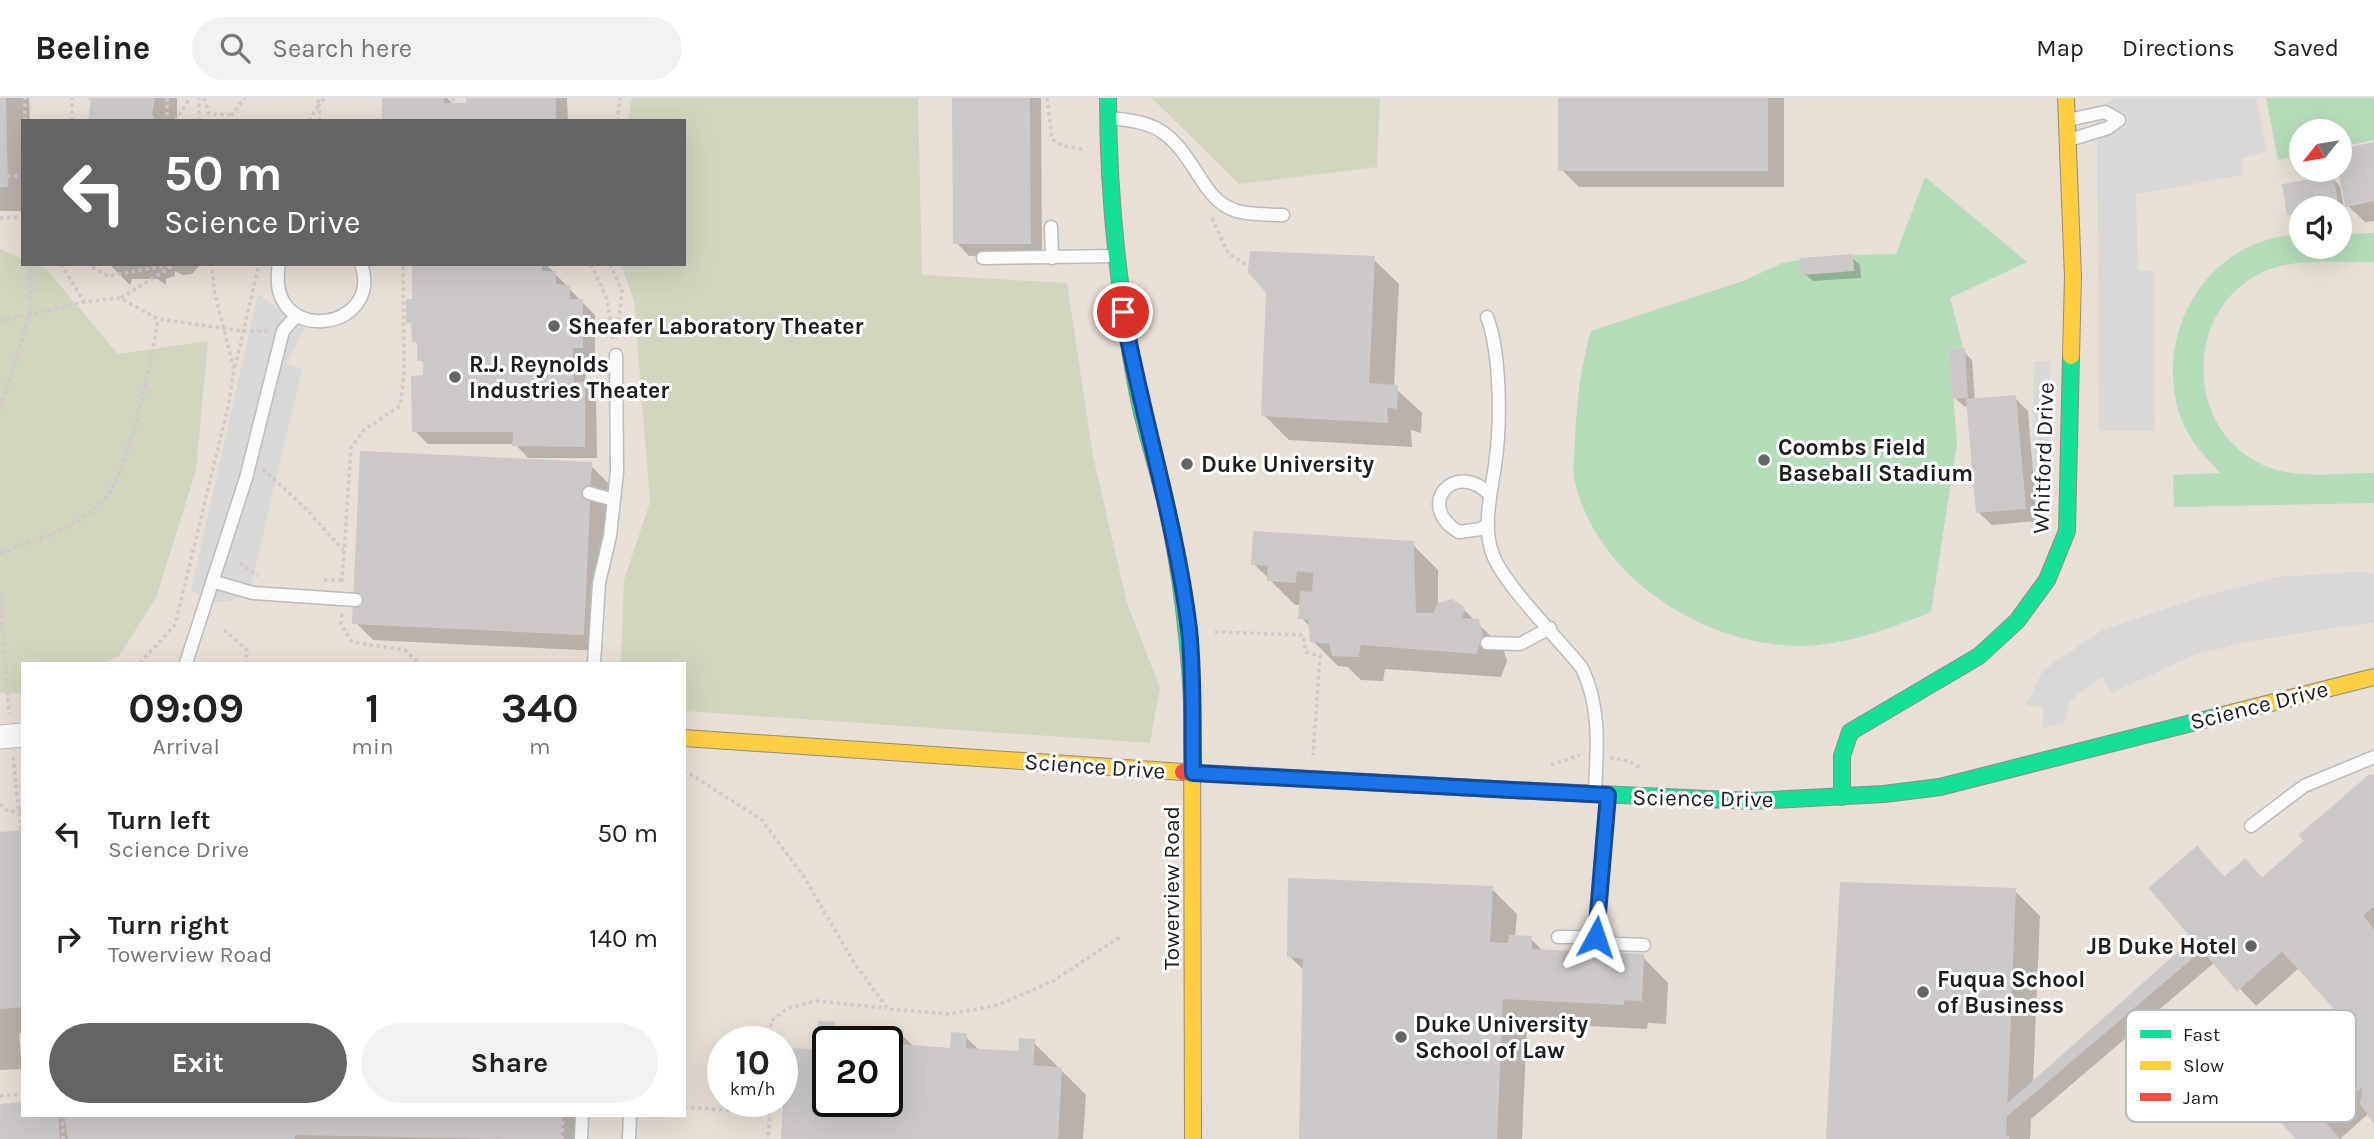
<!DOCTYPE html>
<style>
:root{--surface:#fff;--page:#f2f2f2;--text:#222;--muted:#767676;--line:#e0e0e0;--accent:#656463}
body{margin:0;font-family:Karla,sans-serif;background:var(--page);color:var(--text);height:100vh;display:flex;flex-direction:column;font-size:26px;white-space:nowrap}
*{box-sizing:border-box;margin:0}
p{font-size:23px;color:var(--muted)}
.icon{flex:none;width:38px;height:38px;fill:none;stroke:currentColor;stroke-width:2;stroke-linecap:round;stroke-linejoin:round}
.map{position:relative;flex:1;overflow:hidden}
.sheet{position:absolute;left:21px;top:564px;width:665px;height:455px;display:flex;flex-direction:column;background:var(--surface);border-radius:0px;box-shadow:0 7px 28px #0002}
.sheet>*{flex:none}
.banner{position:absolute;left:21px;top:21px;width:665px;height:147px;border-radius:0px;box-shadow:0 7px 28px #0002;background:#656463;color:#fff;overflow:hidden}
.needle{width:46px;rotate:240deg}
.controls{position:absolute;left:2289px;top:21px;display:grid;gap:14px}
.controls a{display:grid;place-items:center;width:63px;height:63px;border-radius:50%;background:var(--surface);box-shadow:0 7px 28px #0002;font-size:35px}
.speed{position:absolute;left:707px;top:928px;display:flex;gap:14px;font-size:35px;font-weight:700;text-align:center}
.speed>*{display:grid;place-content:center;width:91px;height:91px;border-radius:50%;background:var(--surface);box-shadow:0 7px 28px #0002;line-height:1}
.speed small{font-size:18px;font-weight:400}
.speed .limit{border:4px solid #111;border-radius:10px;background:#fff;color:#111}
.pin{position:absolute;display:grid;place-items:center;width:60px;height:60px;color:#fff;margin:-30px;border:4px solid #fff;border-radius:50%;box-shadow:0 2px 7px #0007}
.me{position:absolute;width:77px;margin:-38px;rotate:5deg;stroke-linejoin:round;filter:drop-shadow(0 0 5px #0008)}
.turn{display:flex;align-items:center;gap:24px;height:147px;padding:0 28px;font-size:32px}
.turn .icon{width:91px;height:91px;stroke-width:2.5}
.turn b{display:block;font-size:49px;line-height:60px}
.eta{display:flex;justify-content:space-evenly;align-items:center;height:119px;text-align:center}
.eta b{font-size:42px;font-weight:700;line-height:49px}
.button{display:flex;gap:14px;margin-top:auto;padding:14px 28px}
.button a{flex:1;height:80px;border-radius:42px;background:var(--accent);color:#fff;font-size:28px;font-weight:700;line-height:80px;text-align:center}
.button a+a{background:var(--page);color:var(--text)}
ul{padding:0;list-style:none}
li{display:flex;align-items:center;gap:21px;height:105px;padding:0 28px}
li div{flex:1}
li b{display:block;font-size:26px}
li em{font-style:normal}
header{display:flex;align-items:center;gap:42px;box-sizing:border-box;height:98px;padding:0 35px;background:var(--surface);border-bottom:2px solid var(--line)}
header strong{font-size:33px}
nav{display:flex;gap:38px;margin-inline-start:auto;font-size:24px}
.search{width:490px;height:63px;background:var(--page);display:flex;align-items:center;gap:18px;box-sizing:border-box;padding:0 24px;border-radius:38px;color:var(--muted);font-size:26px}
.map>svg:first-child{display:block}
.education{fill:#e8dfd6;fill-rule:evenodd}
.forest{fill:#d3d6be}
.pitch{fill:#b6ddba}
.parking{fill:#dad7d7}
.shadow{fill:#0003}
.building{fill:#cec9c9;stroke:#cfc8c8;stroke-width:2}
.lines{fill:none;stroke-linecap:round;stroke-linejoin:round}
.lane-casing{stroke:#bdbbbb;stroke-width:15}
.street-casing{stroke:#bdbbbb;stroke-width:25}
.fast-casing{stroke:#948c80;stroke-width:18}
.slow-casing{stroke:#948c80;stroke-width:18}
.jam-casing{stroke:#948c80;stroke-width:18}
.path{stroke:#d5c7cc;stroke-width:3.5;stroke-dasharray:3.5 3.5;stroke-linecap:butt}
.lane{stroke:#fcfbfb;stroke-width:12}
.street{stroke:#fcfbfb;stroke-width:23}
.fast{stroke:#16e098;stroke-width:16}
.slow{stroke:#ffcf43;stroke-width:16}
.jam{stroke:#f24e42;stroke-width:16}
.route-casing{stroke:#114b97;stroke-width:18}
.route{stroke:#1a73e8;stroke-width:12}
.poi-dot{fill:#656463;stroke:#fff;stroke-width:2.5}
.labels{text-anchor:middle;stroke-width:6;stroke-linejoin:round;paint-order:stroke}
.poi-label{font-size:23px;font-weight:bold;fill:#1d1d1d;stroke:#fff;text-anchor:start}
.street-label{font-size:23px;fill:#1d1d1d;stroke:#fff}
.key{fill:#fff;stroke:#bbb;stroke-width:2}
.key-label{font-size:19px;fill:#1d1d1d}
</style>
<header>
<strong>Beeline</strong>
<div class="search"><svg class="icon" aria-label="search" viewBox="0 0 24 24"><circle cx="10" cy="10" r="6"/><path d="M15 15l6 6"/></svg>Search here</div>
<nav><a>Map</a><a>Directions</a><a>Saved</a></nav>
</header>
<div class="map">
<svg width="2374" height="1041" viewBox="0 0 2374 1041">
<rect width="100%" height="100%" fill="#ece7e6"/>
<!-- education -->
<path class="education" d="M0 0H2374V1041H0ZM23 23H684V166H23ZM2301 33H2340V72H2301ZM2301 110H2340V149H2301ZM23 565H684V1017H23ZM723 943H782V1003H723ZM828 943H887V1003H828Z"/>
<!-- forest -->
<g class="forest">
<polygon points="632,0 918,0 922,177 1067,185 1093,358 1127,505 1160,590 1150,645 684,613 684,565 621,565 624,482 650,404 634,203 621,166 684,166 684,23 628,23"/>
<polygon points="1152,0 1380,0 1377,69 1239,86"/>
<polygon points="0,151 23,161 23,166 34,166 47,172 118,256 208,243 196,372 156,500 119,558 106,565 23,565 23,595 0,595"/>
</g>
<!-- pitch -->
<g class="pitch">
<polygon points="2266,0 2374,0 2374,42 2340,49 2340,33 2301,33 2301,57 2278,62"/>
<path d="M1925 79 2027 164 1950 200 1963 249 1949 252 1957 345 1931 514C1891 530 1846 547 1803 548 1705 549 1595 479 1574 380 1572 369 1575 355 1575 343 1577 302 1580 272 1591 233L1743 183 1782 165 1800 162 1802 175 1853 172 1852 157 1896 156Z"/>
<path d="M2374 135V164C2339 165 2296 159 2263 174 2184 210 2183 331 2263 367 2297 382 2338 375 2374 375V405L2174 409 2173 377 2220 375C2204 358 2188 341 2180 318 2152 234 2209 138 2301 137V149H2340V136Z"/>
</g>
<!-- parking -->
<g class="parking">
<polygon points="2116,0 2256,0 2267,53 2242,60 2243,77 2136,96 2138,172 2154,174 2155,333 2099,333 2097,11"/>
<polygon points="258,196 305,230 287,266 302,271 249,496 227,504 208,503 191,492"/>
<polygon points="2034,263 2050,263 2047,430 2031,429"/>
<polygon points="2355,474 2374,475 2374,524 2250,543 2191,558 2112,595 2102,579 2069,603 2065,624 2043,630 2043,609 2026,607 2043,572 2101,533 2191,502 2277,479"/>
</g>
<!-- shadow -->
<g class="shadow">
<polygon points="0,0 29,0 30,23 23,23 23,113 0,113"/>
<rect x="92" y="0" width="85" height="23"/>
<polygon points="385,0 447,0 455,8 469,8 469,0 567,0 568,23 385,23"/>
<polygon points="955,0 1041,0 1042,157 969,158 956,144"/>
<polygon points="1561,0 1784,0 1784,89 1579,89 1561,71"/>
<polygon points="2374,47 2374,123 2365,124 2347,107 2340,54"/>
<polygon points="2332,80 2340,88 2345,116 2340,117 2340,110 2301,110 2301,124 2299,124 2290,116"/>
<polygon points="1851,159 1860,167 1861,180 1813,183 1804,175"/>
<polygon points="1373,161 1399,186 1394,289 1422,315 1421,335 1411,332 1412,349 1289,342 1264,317"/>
<polygon points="109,166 201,166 192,176 183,177 175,173 175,178 166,181 166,187 157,181 132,181 130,187"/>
<polygon points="414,166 546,166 581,203 595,217 595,262 585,262 586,289 596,300 597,360 528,360 515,346 428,346 414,332 426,280 426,268 420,261 420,248 414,242 414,229 409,223 415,204"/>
<polygon points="1963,253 1972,262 1975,303 2015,300 2028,313 2037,423 1992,427 1978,414 1969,308 1964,308 1955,300"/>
<polygon points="590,367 608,385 600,553 373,542 355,524"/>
<polygon points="1412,446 1438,472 1438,508 1463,511 1503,550 1507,563 1501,579 1385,571 1383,583 1361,582 1348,569 1338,568 1312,542 1311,530 1301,519 1302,507 1295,507 1253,465"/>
<polygon points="2374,681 2374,1022 2368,1016 2340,1041 2299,1041 2361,937 2300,869 2256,908 2215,864 2031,1021 2030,1041 1828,1041 2014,792 2040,818 2033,986 2196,842 2197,751 2225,781 2245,764 2263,782"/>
<polygon points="23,735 23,935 19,936 22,971 0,972 0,737"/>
<polygon points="1491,790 1517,816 1515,840 1531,841 1544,854 1643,859 1668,885 1666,926 1648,925 1647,931 1527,925 1522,1041 1302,1041 1305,873 1289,858"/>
<polygon points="833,927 849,943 828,943 828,1003 887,1003 897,932 915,950 952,953 965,938 981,954 1021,956 1033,944 1086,997 1083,1041 783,1041"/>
<polygon points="0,1009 23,1017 586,1017 586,1041 0,1041"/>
</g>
<!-- building -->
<g class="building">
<polygon points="0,0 5,0 7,88 0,88"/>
<polygon points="89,0 154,0 151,16 154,21 92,23 89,22 92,3"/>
<polygon points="383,0 443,0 443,6 467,6 467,0 555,0 555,23 383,23"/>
<polygon points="953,0 1029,0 1030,145 954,145"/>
<rect x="1559" y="0" width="208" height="72"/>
<polygon points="2374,45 2374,102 2346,108 2339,72 2340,52"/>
<polygon points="2332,78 2338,108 2301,110 2301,114 2288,116 2283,87"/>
<polygon points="1251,154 1374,159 1368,286 1397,288 1396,310 1386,308 1387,324 1262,317 1267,194 1249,174"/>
<polygon points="1852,157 1853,172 1802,176 1801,161"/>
<polygon points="413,166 541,166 541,174 555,174 555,187 569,188 569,202 582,202 582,249 572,249 573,285 584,285 584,348 513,347 514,333 413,333 412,279 424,278 424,262 418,262 418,243 413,243 412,224 407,224 407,202 413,202"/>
<polygon points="1964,251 1967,299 1953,300 1950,252"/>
<polygon points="2015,298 2025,410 1977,414 1967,302"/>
<polygon points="361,354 591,365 583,536 353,525"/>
<polygon points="1254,434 1413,444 1415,516 1434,516 1438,506 1452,502 1464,510 1461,521 1478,522 1482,536 1476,555 1360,546 1358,558 1333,557 1330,545 1311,543 1309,521 1299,520 1301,494 1313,495 1314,474 1296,472 1295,484 1268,482 1269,467 1252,466"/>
<polygon points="2370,677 2374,678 2374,807 2362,817 2282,852 2237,892 2150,790 2197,749 2224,780 2245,762 2262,781 2305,743 2300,737"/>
<polygon points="23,733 23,908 0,910 0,735"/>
<polygon points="1289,781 1492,789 1489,845 1509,846 1510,838 1531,839 1531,852 1643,857 1641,902 1623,901 1623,906 1502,900 1496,1041 1300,1041 1304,860 1288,858"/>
<polygon points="1841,785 2015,791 2005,1041 1827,1041"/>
<polygon points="2362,817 2374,834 2374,1025 2361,1005 2364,986 2323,1023 2339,1041 2297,1041 2272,1013 2358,936 2282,852"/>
<polygon points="2194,841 2202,851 2006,1018 2007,1007"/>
<polygon points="819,924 834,925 833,943 828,943 828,1003 887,1003 886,930 898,930 896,947 951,951 952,935 966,936 965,951 1019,954 1020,941 1034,942 1032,968 1061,970 1057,1041 782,1041 787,951 818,952"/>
<polygon points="23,1005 23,1017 57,1017 59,1041 0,1041 0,1007"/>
<polygon points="65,1017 561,1017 560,1041 294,1036 294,1041 69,1041"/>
</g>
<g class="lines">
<defs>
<g id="lane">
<path d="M1109 20C1161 24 1172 36 1199 78 1205 88 1214 101 1224 107 1240 118 1264 116 1283 117"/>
<polyline points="2068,22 2105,14 2119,22 2108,30 2069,42"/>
<polyline points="1051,129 1052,160"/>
<polyline points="983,160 1115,158"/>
<path d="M279 166C264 250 385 234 361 166"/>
<path d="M1487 219C1501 256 1501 328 1495 367 1491 396 1482 429 1493 457 1505 488 1559 541 1582 570 1601 610 1597 650 1595 693"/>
<polyline points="589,395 614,402"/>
<path d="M1488 426 1481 431 1459 434C1414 408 1455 360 1490 397"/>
<polyline points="215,484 253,495 356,502"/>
<polyline points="1487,545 1520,546 1550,530"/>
<polyline points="186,565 246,380 283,233 296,218"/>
<polyline points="594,565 599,485 610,438 617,374 616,257"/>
<polyline points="1608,697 1596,839 1617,846 1644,847"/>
<polyline points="2251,728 2304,688 2374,659"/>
<polyline points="1558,839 1596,839"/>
<polyline points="581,1041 582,1017"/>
<polyline points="629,1041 630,1017"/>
</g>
<polyline id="street" points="0,639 23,637"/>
<g id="fast">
<path d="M1108 0C1108 99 1119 199 1138 296 1146 338 1161 378 1169 420 1182 481 1189 542 1192 604"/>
<polyline points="1513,692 1752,703 1884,696 1940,689 2227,616"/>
<polyline points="1842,699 1842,658 1850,634 1979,558 2017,523 2047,482 2067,433 2071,258"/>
</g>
<g id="slow">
<polyline points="2066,0 2073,179 2071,258"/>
<polyline points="1192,604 1193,1041"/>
<polyline points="2227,616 2374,579"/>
<polyline points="684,640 1183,674"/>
</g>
<polyline id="jam" points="1183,674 1513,692"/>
</defs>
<!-- lane casing -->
<use href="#lane" class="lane-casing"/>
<!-- street casing -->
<use href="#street" class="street-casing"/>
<!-- fast casing -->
<use href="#fast" class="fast-casing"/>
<!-- slow casing -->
<use href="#slow" class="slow-casing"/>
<!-- jam casing -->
<use href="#jam" class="jam-casing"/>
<!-- path -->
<g class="path">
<polyline points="167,0 167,23"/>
<polyline points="204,0 209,16 230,17 231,23"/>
<polyline points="453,0 454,6"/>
<polyline points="1047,0 1052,41 1063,48 1082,51"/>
<polyline points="231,18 245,0"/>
<polyline points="25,23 25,0"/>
<polyline points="72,23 72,0"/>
<polyline points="175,23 190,0"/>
<polyline points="199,23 199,0"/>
<polyline points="309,23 319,6 318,0"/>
<polyline points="320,23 319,6 325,0"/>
<polyline points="617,23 620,0"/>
<polyline points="0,78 23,78"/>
<polyline points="23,111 23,119"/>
<polyline points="0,120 23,119"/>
<polyline points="1212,120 1228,155 1250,169"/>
<polyline points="61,166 84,204"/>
<polyline points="86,166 108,178 175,166"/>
<polyline points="591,166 607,201 613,241"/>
<polyline points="610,166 622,193 617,241"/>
<polyline points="121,200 174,167"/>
<polyline points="0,223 84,204 120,200 158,221 241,233 267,233"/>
<polyline points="235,269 259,166"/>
<polyline points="0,310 30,216 32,166"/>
<polyline points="263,371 306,411 343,452"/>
<path d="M0 455C34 443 75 431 101 405 129 378 152 261 158 221"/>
<polyline points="240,465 258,478"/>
<polyline points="324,482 342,482"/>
<polyline points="342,484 351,350 364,332 400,308 404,279 403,166"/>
<polyline points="0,496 9,616"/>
<polyline points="342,516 341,526 352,544 405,552 419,565"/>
<polyline points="224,532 247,552 246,565"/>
<polyline points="1215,534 1303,537 1306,554 1320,558 1313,657"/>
<polyline points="140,565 175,527 228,309 234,271 214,192 212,166"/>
<polyline points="13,659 21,733"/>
<polyline points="1610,660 1629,663 1642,671"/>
<polyline points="1551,667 1580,657"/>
<polyline points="684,672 762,722 804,779 855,866 888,911 950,916 998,907 1053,883 1120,839"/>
<polyline points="0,706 9,714 23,712"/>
<polyline points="770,943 771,923 788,910 816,903 886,910"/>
<polyline points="0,998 23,996"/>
<polyline points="684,1009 770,1015 768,1041"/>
<polyline points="770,1015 770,1003"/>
<polyline points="62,1017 63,1041"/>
<polyline points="2006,1039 2013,1041"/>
<polyline points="562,1041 563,1017"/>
</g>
<!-- lane -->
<use href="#lane" class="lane"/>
<!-- street -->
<use href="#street" class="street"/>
<!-- fast -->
<use href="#fast" class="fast"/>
<!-- slow -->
<use href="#slow" class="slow"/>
<!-- jam -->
<use href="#jam" class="jam"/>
</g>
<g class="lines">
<defs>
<path id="route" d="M1123 214C1142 320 1176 424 1189 531 1194 578 1192 627 1193 675L1608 697 1596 839"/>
</defs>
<!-- route casing -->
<use href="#route" class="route-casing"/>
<!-- route -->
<use href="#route" class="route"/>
</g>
<!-- markers -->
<g class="poi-dot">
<circle cx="554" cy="228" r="7"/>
<circle cx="455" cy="279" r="7"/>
<circle cx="1764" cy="362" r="7"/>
<circle cx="1187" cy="366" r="7"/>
<circle cx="2251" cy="848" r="7"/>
<circle cx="1923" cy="894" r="7"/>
<circle cx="1401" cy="939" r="7"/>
</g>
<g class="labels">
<!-- poi labels -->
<g class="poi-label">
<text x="568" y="236">Sheafer Laboratory Theater</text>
<text x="469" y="274">R.J. Reynolds<tspan x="469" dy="26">Industries Theater</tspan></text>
<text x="1778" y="357">Coombs Field<tspan x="1778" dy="26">Baseball Stadium</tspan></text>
<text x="1201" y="374">Duke University</text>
<text x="2237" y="856" text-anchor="end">JB Duke Hotel</text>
<text x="1937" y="889">Fuqua School<tspan x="1937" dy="26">of Business</tspan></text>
<text x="1415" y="934">Duke University<tspan x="1415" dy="26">School of Law</tspan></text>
</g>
<!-- street labels -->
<g class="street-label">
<text transform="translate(2043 360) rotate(-88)" y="8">Whitford Drive</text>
<text transform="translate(2259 607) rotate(-14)" y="8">Science Drive</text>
<text transform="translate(1095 668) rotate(4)" y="8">Science Drive</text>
<text transform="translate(1703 700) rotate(1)" y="8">Science Drive</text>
<text transform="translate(1171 790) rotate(-90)" y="8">Towerview Road</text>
</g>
</g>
<!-- legend -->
<rect x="2126" y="912" width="230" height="112" rx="10" class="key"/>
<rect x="2140" y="932" width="31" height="8" fill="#16e098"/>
<rect x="2140" y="963" width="31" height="9" fill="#ffcf43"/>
<rect x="2140" y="995" width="31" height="8" fill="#f24e42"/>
<g class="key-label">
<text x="2183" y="943">Fast</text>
<text x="2183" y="974">Slow</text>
<text x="2183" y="1006">Jam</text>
</g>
</svg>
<div class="controls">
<a><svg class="needle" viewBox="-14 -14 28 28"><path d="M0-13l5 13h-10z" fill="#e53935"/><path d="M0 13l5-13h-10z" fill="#767676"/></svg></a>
<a><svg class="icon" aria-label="sound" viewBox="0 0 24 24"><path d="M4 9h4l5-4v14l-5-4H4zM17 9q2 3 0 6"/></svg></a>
</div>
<div class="speed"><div>10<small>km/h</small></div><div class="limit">20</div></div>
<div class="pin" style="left:1123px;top:214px;background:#d93025"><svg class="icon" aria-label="arrive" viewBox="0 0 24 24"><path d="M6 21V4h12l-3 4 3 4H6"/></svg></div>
<svg class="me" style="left:1596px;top:839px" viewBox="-20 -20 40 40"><path d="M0-17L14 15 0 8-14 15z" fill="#1a73e8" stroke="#fff" stroke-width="4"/></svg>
<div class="banner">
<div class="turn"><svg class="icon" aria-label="left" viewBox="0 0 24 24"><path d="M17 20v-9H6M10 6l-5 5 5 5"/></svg><div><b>50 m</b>Science Drive</div></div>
</div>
<section class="sheet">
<div class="eta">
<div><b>09:09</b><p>Arrival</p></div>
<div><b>1</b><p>min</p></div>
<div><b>340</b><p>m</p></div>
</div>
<ul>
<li><svg class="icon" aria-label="left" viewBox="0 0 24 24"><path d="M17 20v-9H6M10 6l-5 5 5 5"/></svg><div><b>Turn left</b><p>Science Drive</p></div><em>50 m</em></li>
<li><svg class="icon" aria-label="right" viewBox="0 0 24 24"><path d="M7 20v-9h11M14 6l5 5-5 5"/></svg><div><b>Turn right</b><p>Towerview Road</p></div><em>140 m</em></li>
</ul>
<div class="button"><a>Exit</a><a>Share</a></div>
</section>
</div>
